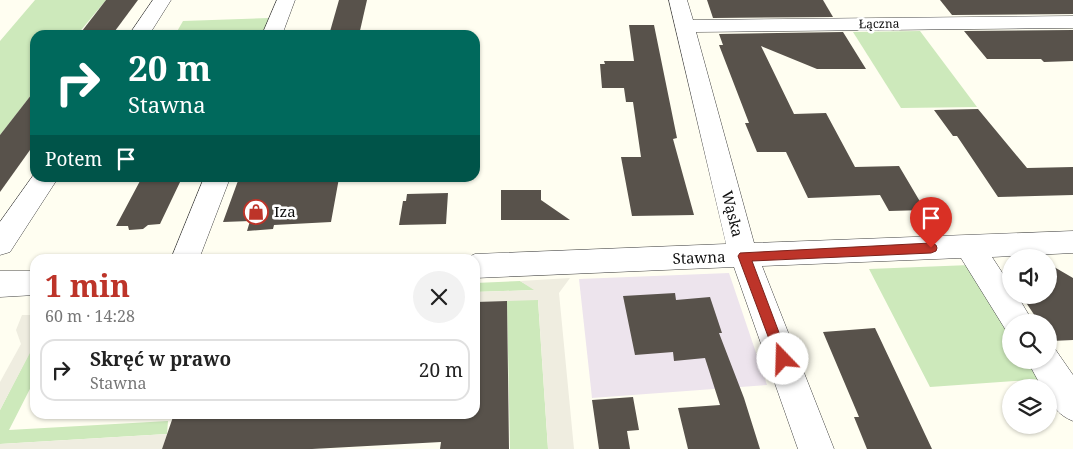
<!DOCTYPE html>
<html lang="pl">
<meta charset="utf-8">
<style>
:root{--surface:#fff;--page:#f2f2f2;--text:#222;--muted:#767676;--line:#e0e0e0;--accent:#bd3429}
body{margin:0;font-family:"Noto Serif",serif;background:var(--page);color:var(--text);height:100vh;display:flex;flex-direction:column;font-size:19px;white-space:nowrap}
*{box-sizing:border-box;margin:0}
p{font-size:16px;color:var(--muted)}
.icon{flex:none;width:28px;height:28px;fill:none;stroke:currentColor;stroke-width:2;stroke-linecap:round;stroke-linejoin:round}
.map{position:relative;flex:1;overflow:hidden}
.panel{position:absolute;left:30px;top:254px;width:450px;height:165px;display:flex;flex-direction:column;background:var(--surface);border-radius:15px;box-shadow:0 1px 4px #0004}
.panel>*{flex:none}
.guide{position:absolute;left:30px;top:30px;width:450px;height:152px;border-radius:15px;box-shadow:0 1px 4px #0004;background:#00695c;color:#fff;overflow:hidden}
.controls{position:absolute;left:1002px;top:249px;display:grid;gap:10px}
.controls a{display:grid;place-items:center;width:55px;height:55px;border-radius:50%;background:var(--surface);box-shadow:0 1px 4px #0004;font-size:25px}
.pin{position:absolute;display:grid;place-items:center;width:42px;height:42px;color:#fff;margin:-51px -21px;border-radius:50% 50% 50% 0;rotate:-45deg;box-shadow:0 0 5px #0007}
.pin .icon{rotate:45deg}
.me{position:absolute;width:55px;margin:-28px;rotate:339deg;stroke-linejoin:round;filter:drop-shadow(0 0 4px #0008)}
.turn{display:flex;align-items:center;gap:18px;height:105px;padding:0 15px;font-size:22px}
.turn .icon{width:65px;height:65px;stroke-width:2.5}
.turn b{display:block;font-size:35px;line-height:42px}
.then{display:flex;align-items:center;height:48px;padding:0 15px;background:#0003;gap:10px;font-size:19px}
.round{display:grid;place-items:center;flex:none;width:52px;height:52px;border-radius:26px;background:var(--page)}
.summary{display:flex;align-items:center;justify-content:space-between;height:85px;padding:0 15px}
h1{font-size:30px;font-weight:700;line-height:38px;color:var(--accent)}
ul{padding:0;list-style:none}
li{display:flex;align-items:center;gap:15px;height:62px;margin:0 10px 8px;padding:0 5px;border:2px solid var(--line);border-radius:15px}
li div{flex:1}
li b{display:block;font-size:19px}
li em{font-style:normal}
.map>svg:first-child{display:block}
.industrial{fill:#ede4ed}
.green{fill:#cde9bb}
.plaza{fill:#efede0}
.building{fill:#58524b}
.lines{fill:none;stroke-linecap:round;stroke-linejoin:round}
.minor-casing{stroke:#424242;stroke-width:1}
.minor{fill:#fff;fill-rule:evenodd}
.route{fill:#bd3429;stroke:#7b221b}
.labels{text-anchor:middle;stroke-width:5;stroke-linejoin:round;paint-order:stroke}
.far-street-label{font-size:12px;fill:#0f0f0f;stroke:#fff}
.poi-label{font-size:15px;fill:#0f0f0f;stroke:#fff;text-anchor:start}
.street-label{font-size:15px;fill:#0f0f0f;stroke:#fff}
</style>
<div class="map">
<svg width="1073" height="449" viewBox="0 0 1073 449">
<rect width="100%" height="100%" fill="#fffef1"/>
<!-- industrial -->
<polygon class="industrial" points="729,273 767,385 592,398 579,279"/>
<!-- green -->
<g class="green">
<polygon points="35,0 106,0 77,35 35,35 35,90 0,135 0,41"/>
<polygon points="269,18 262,35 175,35 183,21"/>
<polygon points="920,31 977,107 901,108 853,32"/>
<polygon points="970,265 1011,329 1011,360 1031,360 1044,379 930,387 869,269"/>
<polygon points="520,281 536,290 475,292 475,283"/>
<polygon points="507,300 538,300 548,449 510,449"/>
<polygon points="32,348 35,348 35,379 9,430 168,421 167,434 0,444 0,410"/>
</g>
<!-- plaza -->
<g class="plaza">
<polygon points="570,278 559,293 574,449 548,449 538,300 475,302 475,292 534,290 520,281"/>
<polygon points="22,315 35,315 32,324 35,329 35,348 32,349 0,410 0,382 21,344 16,330"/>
<polygon points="167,434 162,449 0,449 0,444"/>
</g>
<!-- building -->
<g class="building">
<polygon points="106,0 138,0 112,35 79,35"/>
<polygon points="339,0 367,0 359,35 329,35"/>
<polygon points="707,0 823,0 833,17 713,18"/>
<polygon points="940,0 1073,0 1073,14 952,15"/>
<polygon points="629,25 654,25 677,138 673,139 694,215 632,216 621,157 641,157 633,102 626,102 624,88 602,88 600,64 605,64 604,61 634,61"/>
<polygon points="1073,30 1073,61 1044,62 1041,59 987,59 964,31"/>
<polygon points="843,32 866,69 817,69 761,46 794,114 826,113 855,167 899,166 925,210 889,211 880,195 808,198 786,152 757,152 745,123 749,123 719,45 723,45 719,34"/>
<polygon points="35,90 35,143 0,192 0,135"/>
<polygon points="978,109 1027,168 1073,167 1073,195 998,197 957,136 953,136 934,110"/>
<polygon points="239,178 339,178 331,222 274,225 273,229 247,231 250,221 223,222"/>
<polygon points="181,180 160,224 148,225 143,229 129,230 128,226 116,226 140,181"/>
<polygon points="501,190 541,190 541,200 570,220 501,220"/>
<polygon points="448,193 446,224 399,225 403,201 406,201 407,194"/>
<polygon points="1049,264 1073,278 1073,340 1051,341 1049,337 1049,322 1039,322 1021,295 1049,295"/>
<polygon points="675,293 676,300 710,297 722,333 719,333 744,398 760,449 688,449 678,408 720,405 705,358 674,361 673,352 635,355 623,296"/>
<polygon points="507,301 509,449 440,449 441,442 312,449 162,449 174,414 475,414 475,302"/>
<polygon points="875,328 932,449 867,449 854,417 859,417 823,332"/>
<polygon points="633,397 639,430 627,431 630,449 599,449 592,400"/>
</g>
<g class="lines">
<defs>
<g id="minor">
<polygon points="153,0 171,0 149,35 129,35"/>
<polygon points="277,0 295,0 282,35 262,35"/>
<polygon points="669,0 687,0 693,20 1073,16 1073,28 696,32 754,243 1073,231 1073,253 992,257 1011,286 1011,295 1017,295 1033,322 1011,322 1011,333 1007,332 961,258 762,266 834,449 798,449 734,267 475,278 475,259 464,259 475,254 726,244"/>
<polygon points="35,173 35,178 58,178 10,252 0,255 0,222"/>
<polygon points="204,178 230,178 199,259 171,259"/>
<polygon points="0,271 35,271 35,295 0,297"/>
<path d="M1049 347 1055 349 1073 375V421C1058 415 1049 404 1049 388H1042L1027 360H1049Z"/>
</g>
</defs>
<!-- minor casing -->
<use href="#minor" class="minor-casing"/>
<!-- minor -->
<use href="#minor" class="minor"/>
</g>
<!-- route -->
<polygon class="route" points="931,243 936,245 937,248 936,251 931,253 752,261 789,359 788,363 783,365 778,363 738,256 740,253"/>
<!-- icons -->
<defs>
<symbol id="shop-ring" viewBox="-11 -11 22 22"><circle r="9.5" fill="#fff" stroke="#bd3429" stroke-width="1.5"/><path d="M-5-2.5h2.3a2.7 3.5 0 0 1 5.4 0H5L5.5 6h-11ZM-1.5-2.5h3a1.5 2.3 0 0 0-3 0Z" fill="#bd3429"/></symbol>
</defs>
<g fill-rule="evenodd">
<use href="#shop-ring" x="242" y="198" width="28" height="28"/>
</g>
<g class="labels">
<!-- far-street labels -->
<g class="far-street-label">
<text transform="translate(879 24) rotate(-1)" y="4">Łączna</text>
</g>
<!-- poi labels -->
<g class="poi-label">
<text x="274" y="217">Iza</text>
</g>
<!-- street labels -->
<g class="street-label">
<text transform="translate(732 214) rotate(76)" y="5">Wąska</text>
<text transform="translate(699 258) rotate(-2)" y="5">Stawna</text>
</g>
</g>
</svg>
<div class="controls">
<a><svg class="icon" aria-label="sound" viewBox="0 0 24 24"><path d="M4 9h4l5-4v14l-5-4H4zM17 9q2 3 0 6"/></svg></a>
<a><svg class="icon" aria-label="search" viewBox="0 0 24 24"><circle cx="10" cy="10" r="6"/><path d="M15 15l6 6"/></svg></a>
<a><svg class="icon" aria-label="layers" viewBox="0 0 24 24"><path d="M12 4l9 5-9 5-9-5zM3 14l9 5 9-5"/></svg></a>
</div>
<div class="pin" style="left:931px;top:248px;background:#d93025"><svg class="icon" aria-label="arrive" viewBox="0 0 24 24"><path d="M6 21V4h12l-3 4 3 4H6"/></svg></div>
<svg class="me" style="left:783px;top:359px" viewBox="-20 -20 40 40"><circle r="19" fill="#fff"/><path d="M0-13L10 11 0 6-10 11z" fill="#bd3429"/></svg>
<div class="guide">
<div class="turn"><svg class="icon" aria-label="right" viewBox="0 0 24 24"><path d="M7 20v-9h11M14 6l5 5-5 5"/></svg><div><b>20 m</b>Stawna</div></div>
<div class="then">Potem<svg class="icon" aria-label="arrive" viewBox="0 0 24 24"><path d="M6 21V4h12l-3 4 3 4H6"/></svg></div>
</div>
<section class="panel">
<div class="summary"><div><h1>1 min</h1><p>60 m · 14:28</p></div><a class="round"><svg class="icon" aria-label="close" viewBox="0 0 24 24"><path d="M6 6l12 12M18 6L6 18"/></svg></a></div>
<ul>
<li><svg class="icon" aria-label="right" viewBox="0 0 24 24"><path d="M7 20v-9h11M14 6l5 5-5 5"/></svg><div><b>Skręć w prawo</b><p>Stawna</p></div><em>20 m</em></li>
</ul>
</section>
</div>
